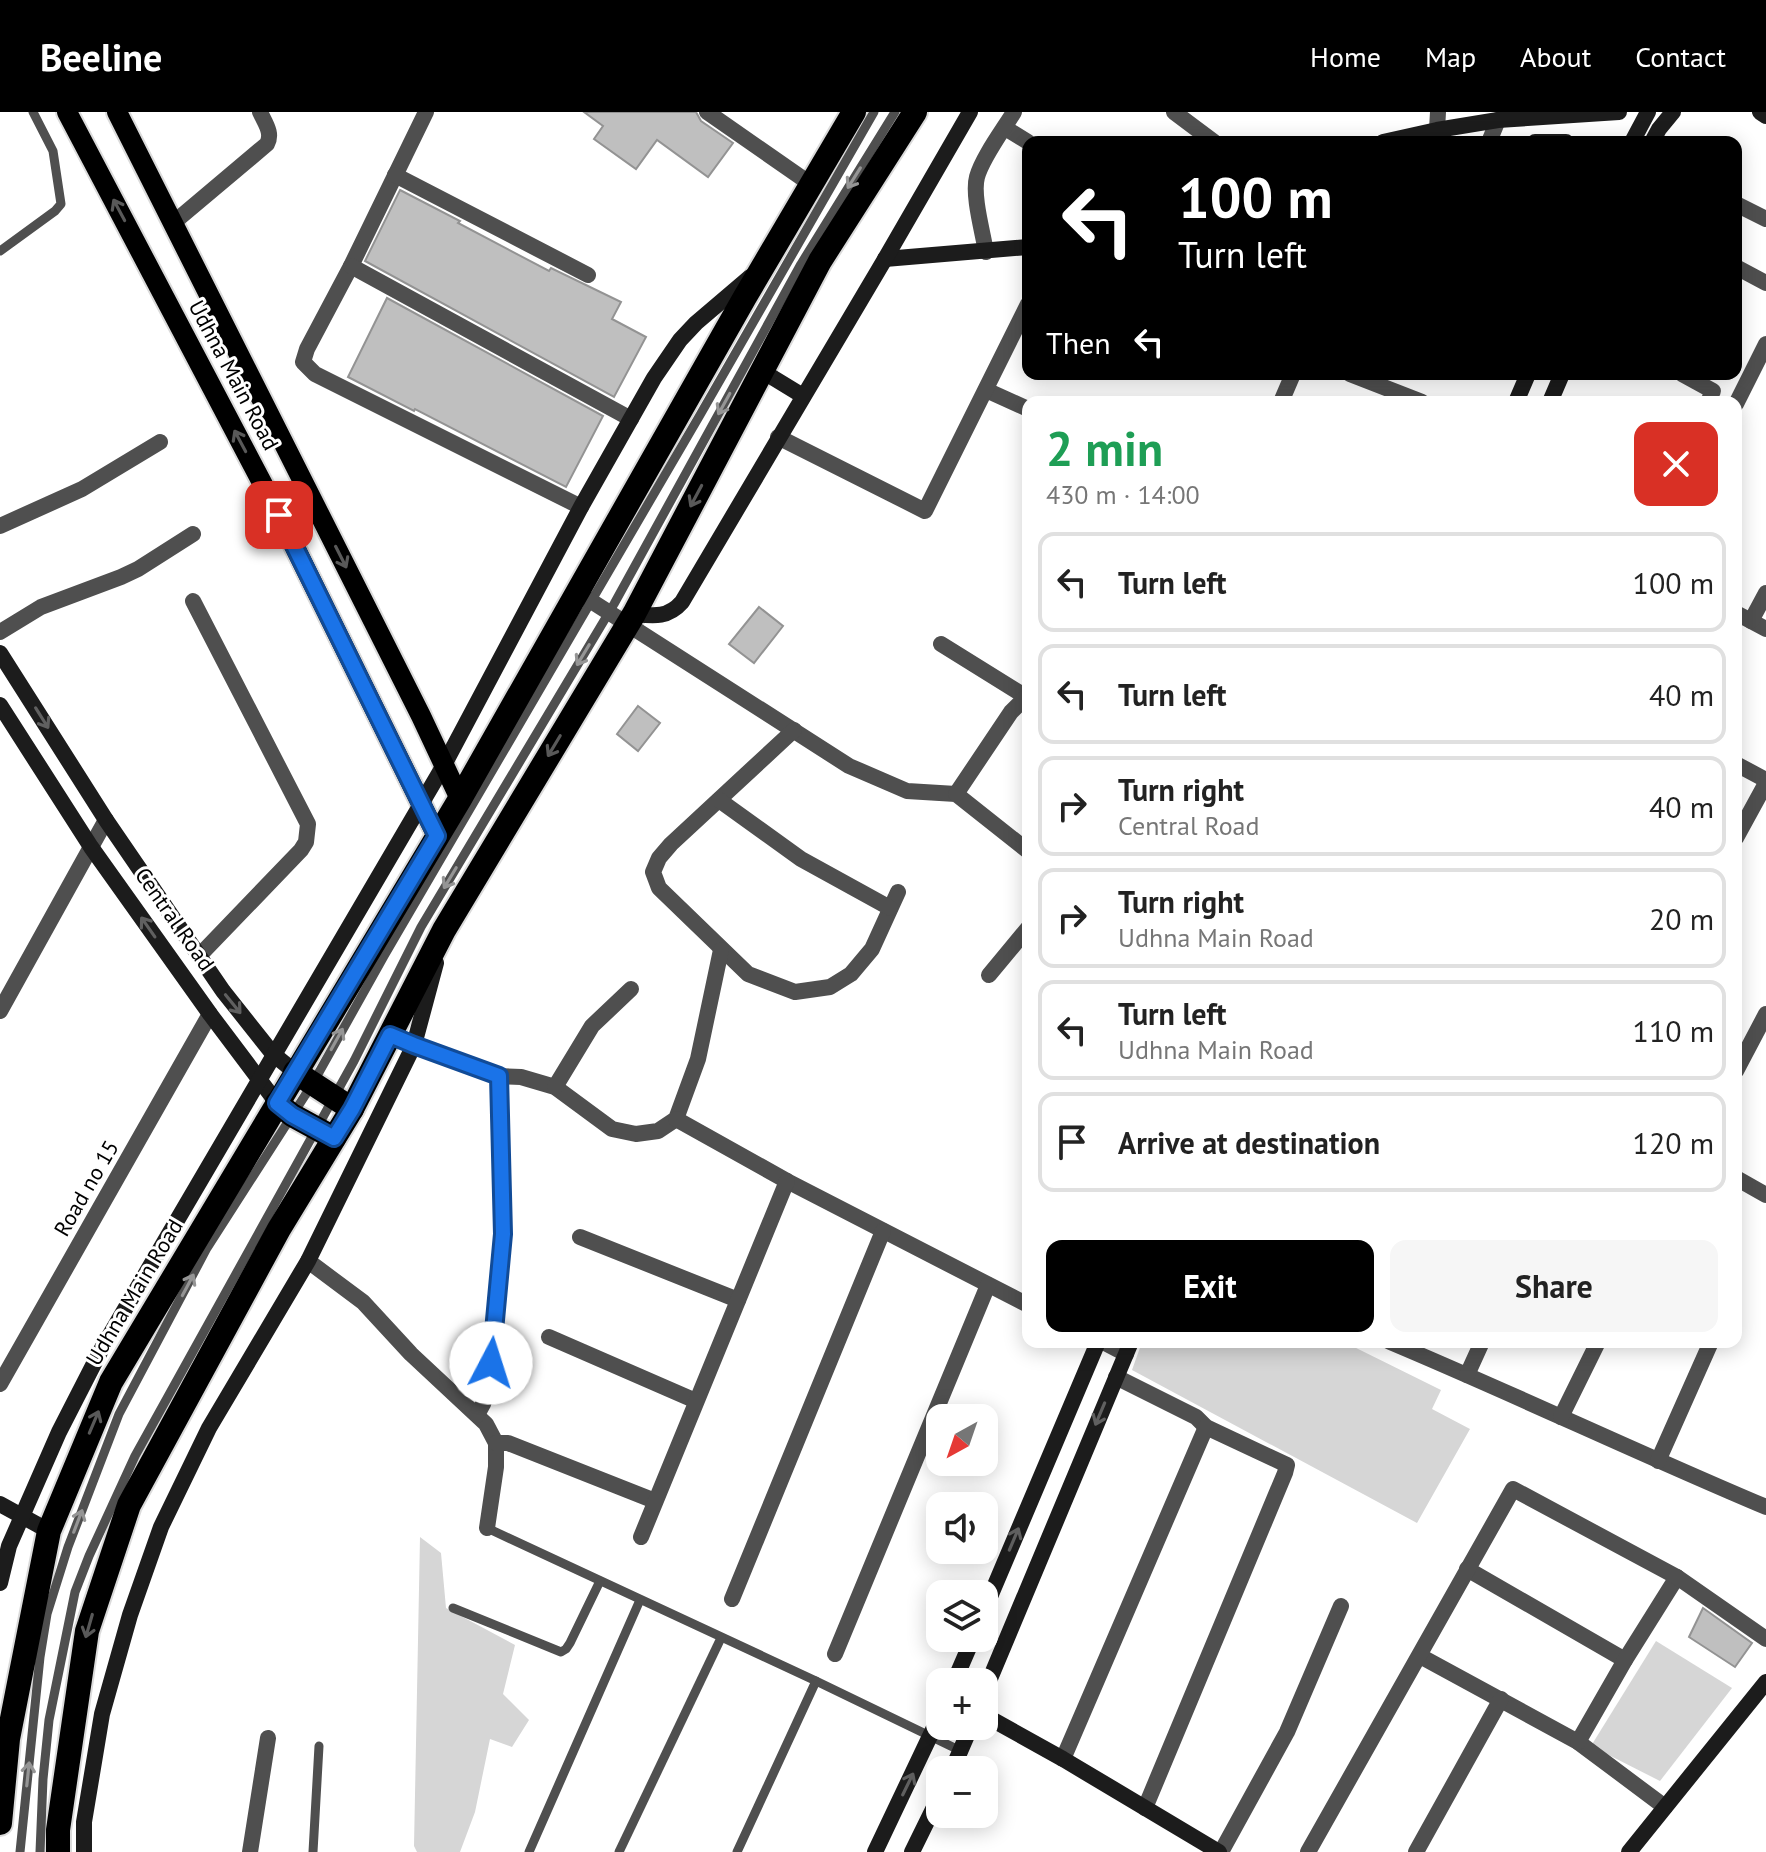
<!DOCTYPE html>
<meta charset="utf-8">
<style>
:root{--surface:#fff;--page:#f6f6f6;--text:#222;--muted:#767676;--line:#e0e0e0;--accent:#000}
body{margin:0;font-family:"PT Sans",sans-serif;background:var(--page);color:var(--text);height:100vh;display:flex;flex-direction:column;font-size:30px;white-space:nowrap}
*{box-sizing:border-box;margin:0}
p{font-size:26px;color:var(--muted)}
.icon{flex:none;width:44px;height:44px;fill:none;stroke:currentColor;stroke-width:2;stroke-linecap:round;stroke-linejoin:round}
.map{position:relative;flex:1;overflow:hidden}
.details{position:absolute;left:1022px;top:284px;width:720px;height:952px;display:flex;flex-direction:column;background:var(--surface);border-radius:16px;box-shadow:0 4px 20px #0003}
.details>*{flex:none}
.guide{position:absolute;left:1022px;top:24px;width:720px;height:244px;border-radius:16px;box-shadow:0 4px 20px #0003;background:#000;color:#fff;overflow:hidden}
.needle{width:52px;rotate:220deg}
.tools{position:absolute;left:926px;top:1292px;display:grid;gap:16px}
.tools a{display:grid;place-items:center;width:72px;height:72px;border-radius:16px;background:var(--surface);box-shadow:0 4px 20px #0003;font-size:40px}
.pin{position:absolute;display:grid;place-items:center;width:68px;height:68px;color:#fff;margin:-34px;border-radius:16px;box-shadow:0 4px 12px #0006}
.me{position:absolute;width:88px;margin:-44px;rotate:5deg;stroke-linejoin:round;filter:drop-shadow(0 0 6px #0008)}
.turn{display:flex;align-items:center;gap:28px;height:168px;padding:0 24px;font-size:36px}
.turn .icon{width:104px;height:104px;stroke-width:2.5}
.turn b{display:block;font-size:56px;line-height:68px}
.then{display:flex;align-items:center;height:76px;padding:0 24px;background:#0003;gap:16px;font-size:30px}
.round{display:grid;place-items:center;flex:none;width:84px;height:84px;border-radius:16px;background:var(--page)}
.summary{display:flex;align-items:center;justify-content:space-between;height:136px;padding:0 24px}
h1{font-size:48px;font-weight:700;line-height:60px;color:#1e9e55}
.primary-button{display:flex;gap:16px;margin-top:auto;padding:16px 24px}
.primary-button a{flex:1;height:92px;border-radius:16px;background:var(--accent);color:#fff;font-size:32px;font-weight:700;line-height:92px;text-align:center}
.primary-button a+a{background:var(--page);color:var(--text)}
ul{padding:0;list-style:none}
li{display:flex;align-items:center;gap:24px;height:100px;margin:0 16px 12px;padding:0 8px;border:4px solid var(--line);border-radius:16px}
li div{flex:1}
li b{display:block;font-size:30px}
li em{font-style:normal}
header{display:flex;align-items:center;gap:48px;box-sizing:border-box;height:112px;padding:0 40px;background:var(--accent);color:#fff}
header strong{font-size:38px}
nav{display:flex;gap:44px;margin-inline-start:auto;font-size:28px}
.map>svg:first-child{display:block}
.green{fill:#d6d6d6}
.building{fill:#bfbfbf;stroke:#939393;stroke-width:2}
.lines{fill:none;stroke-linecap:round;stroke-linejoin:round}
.primary-casing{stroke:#dbdbdb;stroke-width:24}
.highway-casing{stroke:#dbdbdb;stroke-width:28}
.lane{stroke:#4f4f4f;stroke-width:9}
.street{stroke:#4f4f4f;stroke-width:16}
.secondary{stroke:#1c1c1c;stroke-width:16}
.primary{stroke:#000;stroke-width:20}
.highway{stroke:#000;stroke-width:24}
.oneway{stroke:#959595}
.oneway2{stroke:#595959}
.oneway3{stroke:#606060}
.route-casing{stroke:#114b97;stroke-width:20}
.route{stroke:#1a73e8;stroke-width:14}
.labels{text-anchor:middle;stroke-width:6;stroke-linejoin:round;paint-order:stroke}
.street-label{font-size:22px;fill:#000;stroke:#fff}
</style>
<header>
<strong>Beeline</strong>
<nav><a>Home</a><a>Map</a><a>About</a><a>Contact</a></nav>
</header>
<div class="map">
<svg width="1766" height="1740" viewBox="0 0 1766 1740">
<rect width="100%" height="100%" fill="#fff"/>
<!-- green -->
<g class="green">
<polygon points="1142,1230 1344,1230 1441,1278 1432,1297 1470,1317 1417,1411 1132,1258"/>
<polygon points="420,1425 441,1441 446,1496 515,1533 503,1582 529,1608 512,1635 490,1627 475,1700 460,1740 417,1740 414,1734"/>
<polygon points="1656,1529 1732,1576 1660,1669 1591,1634"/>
</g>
<!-- building -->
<g class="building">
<polygon points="584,0 696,0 701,9 733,31 708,65 657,28 636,57 594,27 603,14"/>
<polygon points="400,78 460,109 458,111 549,159 551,156 621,190 612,207 646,225 614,285 365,149"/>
<polygon points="387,186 603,304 566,375 415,297 414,299 348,265"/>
<polygon points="759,495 783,514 754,551 729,532"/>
<polygon points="638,594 660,611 638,639 617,622"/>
<polygon points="1703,1496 1752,1531 1735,1555 1689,1525"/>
</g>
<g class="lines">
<defs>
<g id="primary">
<polyline points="67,0 279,403 437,724"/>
<polyline points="117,0 421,604 460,687"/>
</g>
<g id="highway">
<polyline points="295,960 352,997"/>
<polyline points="277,991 292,1003 334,1026"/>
<polyline points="0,1711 8,1627 49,1419 111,1270 460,687 745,185 854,0"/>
<polyline points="58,1740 58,1718 87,1519 129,1393 279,1117 352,997 444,818 634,502 820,149 915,0"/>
</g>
</defs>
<!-- primary casing -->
<use href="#primary" class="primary-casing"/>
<!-- highway casing -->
<use href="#highway" class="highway-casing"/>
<!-- lane -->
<g class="lane">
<polyline points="0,139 55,99 61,92 53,39 33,0"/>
<polyline points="487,1416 816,1569 961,1639"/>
<polyline points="453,1496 561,1540 566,1537 570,1531 600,1469"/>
<polyline points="20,1740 40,1545 47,1502 68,1435 119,1302 207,1136 313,971 384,844 700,303 874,0"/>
<polyline points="40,1740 43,1667 49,1608 75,1480 89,1444 135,1344 354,949 421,815 614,492 801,152 895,0"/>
<polyline points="313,1740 319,1634"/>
<polyline points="529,1740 640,1488"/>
<polyline points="619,1740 721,1526"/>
<polyline points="737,1740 816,1569"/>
</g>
<!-- street -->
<g class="street">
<polyline points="426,0 351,154 307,237 303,250 315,262 581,395"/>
<polyline points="707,0 812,73"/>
<polyline points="1174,0 1214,30"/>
<polyline points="1005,16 1028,30"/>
<polyline points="1437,18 1438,0"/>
<polyline points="1489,30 1498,8"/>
<polyline points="395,63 588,163"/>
<polyline points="1736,92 1766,107"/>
<path d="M172 112 267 32C273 21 265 11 260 0"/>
<path d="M986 140C983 121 972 83 977 65 982 46 1003 18 1014 0"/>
<polyline points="351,154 631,307"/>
<polyline points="1736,155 1766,171"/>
<polyline points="1350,262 1422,290"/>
<polyline points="1682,262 1713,279 1708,290"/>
<polyline points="986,278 1028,297"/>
<polyline points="1281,290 1293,262"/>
<polyline points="1736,292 1766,232"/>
<polyline points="778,325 925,399 1028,192"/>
<polyline points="0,414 82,377 160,330"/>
<polyline points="577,480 849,654 907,679 956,682 1028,739"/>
<polyline points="193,489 308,712 306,730 301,738 199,844"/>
<polyline points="1736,501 1766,517"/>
<polyline points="1751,509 1766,481"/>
<polyline points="0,520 41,495 121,465 138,457 193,422"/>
<polyline points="941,532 1028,586"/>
<polyline points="794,618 671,732 659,746 653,760 659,776 748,862 795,880 830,875 851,862 872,837 898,780"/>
<polyline points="1736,652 1766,668"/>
<polyline points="956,682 1011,600 1025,586"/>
<polyline points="719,688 801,747 890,796"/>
<polyline points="1736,726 1766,671"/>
<polyline points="989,863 1028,816"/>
<polyline points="0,899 106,708"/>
<polyline points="390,923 414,933 499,964 521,965 555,975 612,1017 636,1022 658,1019 676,1007 698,947 721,838"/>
<polyline points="1736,959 1766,902"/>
<polyline points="555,975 592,914 631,877"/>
<polyline points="676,1007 787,1069 1028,1193"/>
<polyline points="1736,1066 1766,1083"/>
<polyline points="580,1125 738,1188"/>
<polyline points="308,1149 363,1190 411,1242 486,1312 496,1331 496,1355 487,1416"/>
<polyline points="549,1225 696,1289"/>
<polyline points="1103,1230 1126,1242"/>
<path d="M1390 1230C1516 1283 1640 1342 1766 1395"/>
<polyline points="1467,1263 1482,1230"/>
<polyline points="1116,1265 1196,1305 1206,1315 1287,1353 1285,1361 1145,1696"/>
<polyline points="0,1272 210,902"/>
<polyline points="477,1303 483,1292 489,1273 503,1122 499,964"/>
<polyline points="1561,1305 1598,1230"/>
<polyline points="496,1331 508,1331 655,1389"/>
<polyline points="1658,1349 1711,1230"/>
<polyline points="641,1425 787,1069"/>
<polyline points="1467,1457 1625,1548"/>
<polyline points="732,1487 883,1119"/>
<polyline points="835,1542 988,1173"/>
<polyline points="1420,1544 1578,1630 1665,1695"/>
<polyline points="1578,1630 1625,1548 1677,1465"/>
<polyline points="1063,1647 1206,1315"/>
<polyline points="250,1740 268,1626"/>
<polyline points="1221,1740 1287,1620 1341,1494"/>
<polyline points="1308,1740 1513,1377 1677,1465 1766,1527"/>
<polyline points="1416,1740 1501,1587"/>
</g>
<!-- secondary -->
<g class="secondary">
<polyline points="1760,0 1766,4"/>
<polyline points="1383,30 1437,18 1498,8 1619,0"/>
<polyline points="1535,30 1566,30"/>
<polyline points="1632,30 1648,0"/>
<polyline points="1652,30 1659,17 1673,0"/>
<polyline points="885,147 1028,135"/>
<polyline points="762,259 803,284"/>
<polyline points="1516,290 1528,262"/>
<polyline points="1550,290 1562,262"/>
<path d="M634 502C654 504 668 506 682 490L885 147 970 0"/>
<polyline points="0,541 106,708 223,879 273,942 295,960"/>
<polyline points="0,593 91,735 210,902 277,991"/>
<polyline points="0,1392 49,1419"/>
<polyline points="0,1471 9,1434 59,1320 101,1238 444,653 581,395 654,266 680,228 696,211 750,165"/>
<polyline points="984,1499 1098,1230"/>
<polyline points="954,1570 973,1526"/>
<polyline points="984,1581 1131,1230"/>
<polyline points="984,1603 1063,1647 1219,1740"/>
<polyline points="952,1658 971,1614"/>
<polyline points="84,1740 84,1710 102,1602 130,1503 161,1415 209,1316 308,1149 414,933 436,851"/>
<polyline points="875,1740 940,1603"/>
<polyline points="912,1740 940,1683"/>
<polyline points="1629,1740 1766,1570"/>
</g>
<!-- primary -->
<use href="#primary" class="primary"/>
<!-- highway -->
<use href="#highway" class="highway"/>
</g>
<!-- one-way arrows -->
<defs><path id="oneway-shaft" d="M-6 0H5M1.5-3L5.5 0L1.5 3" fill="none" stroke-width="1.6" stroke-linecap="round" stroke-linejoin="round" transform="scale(2)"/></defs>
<g class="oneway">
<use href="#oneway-shaft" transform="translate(854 66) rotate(122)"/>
<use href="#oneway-shaft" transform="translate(724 292) rotate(119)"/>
<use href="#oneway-shaft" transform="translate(583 543) rotate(121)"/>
<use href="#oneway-shaft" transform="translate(450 766) rotate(121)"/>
<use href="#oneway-shaft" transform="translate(337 927) rotate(-61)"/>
<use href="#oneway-shaft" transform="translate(188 1173) rotate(-62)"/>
<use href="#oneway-shaft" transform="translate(78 1409) rotate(-69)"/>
<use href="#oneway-shaft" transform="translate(28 1662) rotate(-84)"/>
</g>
<g class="oneway2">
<use href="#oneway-shaft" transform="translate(119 98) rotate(-118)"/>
<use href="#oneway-shaft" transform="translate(240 329) rotate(-118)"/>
<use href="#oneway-shaft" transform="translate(696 384) rotate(118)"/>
<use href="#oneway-shaft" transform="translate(341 445) rotate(63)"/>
<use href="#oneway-shaft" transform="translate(554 634) rotate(121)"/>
<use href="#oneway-shaft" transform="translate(94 1310) rotate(-67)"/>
<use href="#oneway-shaft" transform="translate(89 1514) rotate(106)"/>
</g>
<g class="oneway3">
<use href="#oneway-shaft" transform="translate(42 606) rotate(58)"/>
<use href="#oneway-shaft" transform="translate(148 815) rotate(-125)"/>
<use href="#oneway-shaft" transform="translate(233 892) rotate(51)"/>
<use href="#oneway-shaft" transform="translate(1100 1302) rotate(113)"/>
<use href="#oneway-shaft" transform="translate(1014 1427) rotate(-67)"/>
<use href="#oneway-shaft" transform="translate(908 1672) rotate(-64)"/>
</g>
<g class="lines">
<defs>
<polyline id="route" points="279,403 437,724 277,991 292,1003 334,1026 352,997 390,923 414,933 499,964 503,1122 491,1251"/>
</defs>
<!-- route casing -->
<use href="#route" class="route-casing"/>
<!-- route -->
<use href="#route" class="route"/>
</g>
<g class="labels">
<!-- street labels -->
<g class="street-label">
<text transform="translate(234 263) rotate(62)" y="8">Udhna Main Road</text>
<text transform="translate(175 807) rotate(55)" y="8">Central Road</text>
<text transform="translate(86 1076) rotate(-60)" y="8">Road no 15</text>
<text transform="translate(134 1180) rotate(-59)" y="8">Udhna Main Road</text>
</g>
</g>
</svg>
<div class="tools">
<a><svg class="needle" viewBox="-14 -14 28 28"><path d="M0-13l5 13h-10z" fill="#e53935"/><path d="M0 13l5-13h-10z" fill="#767676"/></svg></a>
<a><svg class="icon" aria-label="sound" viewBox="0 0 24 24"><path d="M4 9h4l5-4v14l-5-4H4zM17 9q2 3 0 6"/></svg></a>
<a><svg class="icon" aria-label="layers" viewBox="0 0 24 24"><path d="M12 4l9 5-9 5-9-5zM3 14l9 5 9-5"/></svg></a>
<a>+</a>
<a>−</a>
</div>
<div class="pin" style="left:279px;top:403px;background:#d93025"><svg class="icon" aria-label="arrive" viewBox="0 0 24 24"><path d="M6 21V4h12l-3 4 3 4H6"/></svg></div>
<svg class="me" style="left:491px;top:1251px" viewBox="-20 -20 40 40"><circle r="19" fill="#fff"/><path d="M0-13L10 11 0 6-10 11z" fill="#1a73e8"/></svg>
<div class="guide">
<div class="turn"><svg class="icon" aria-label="left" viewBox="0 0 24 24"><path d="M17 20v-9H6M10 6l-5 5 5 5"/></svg><div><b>100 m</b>Turn left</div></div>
<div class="then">Then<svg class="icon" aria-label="left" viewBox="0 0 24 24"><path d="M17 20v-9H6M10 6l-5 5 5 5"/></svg></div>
</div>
<section class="details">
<div class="summary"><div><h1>2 min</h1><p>430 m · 14:00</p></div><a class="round" style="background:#d93025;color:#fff"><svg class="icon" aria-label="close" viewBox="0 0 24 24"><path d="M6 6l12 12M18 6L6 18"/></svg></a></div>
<ul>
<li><svg class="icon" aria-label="left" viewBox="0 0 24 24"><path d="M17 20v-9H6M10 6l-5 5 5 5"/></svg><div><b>Turn left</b></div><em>100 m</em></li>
<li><svg class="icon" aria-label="left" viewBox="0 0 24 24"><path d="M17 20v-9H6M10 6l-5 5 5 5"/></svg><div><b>Turn left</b></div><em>40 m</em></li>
<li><svg class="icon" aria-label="right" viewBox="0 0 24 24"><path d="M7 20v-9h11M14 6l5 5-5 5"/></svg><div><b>Turn right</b><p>Central Road</p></div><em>40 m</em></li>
<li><svg class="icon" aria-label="right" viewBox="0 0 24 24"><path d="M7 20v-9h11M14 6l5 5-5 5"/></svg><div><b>Turn right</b><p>Udhna Main Road</p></div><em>20 m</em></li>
<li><svg class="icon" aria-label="left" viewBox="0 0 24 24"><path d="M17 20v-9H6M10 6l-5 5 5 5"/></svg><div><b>Turn left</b><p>Udhna Main Road</p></div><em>110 m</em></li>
<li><svg class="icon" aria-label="arrive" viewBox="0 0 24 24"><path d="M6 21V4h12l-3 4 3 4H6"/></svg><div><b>Arrive at destination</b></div><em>120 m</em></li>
</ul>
<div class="primary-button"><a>Exit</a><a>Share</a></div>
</section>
</div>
